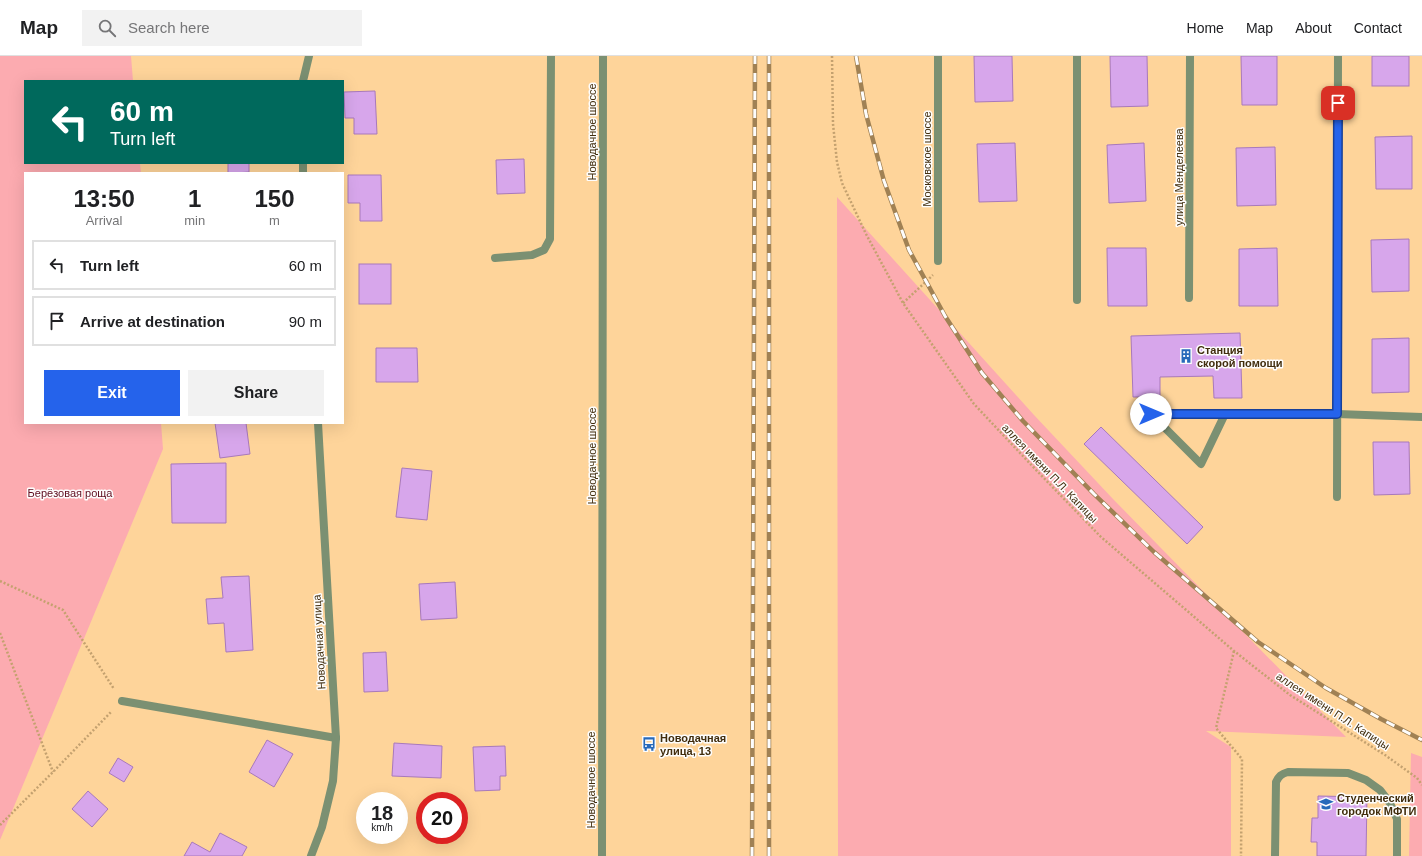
<!DOCTYPE html>
<meta charset="utf-8">
<style>
:root{--surface:#fff;--page:#f2f2f2;--text:#202124;--muted:#757577;--line:#e0e0e0;--accent:#2563eb}
body{margin:0;font-family:Arial,sans-serif;background:var(--page);color:var(--text);height:100vh;display:flex;flex-direction:column;font-size:15px;white-space:nowrap}
*{box-sizing:border-box;margin:0}
p{font-size:13px;color:var(--muted)}
.icon{flex:none;width:22px;height:22px;fill:none;stroke:currentColor;stroke-width:2;stroke-linecap:round;stroke-linejoin:round}
.map{position:relative;flex:1;overflow:hidden}
.details{position:absolute;left:24px;top:116px;width:320px;height:252px;display:flex;flex-direction:column;background:var(--surface);border-radius:0px;box-shadow:0 4px 16px #0002}
.details>*{flex:none}
.hud{position:absolute;left:24px;top:24px;width:320px;height:84px;border-radius:0px;box-shadow:0 4px 16px #0002;background:#00695c;color:#fff;overflow:hidden}
.speed{position:absolute;left:356px;top:736px;display:flex;gap:8px;font-size:20px;font-weight:700;text-align:center}
.speed>*{display:grid;place-content:center;width:52px;height:52px;border-radius:50%;background:var(--surface);box-shadow:0 4px 16px #0002;line-height:1}
.speed small{font-size:10px;font-weight:400}
.speed .limit{border:6px solid #d22;background:#fff;color:#111}
.pin{position:absolute;display:grid;place-items:center;width:34px;height:34px;color:#fff;margin:-17px;border-radius:8px;box-shadow:0 2px 6px #0006}
.me{position:absolute;width:44px;margin:-22px;rotate:90deg;stroke-linejoin:round;filter:drop-shadow(0 0 3px #0008)}
.turn{display:flex;align-items:center;gap:14px;height:84px;padding:0 20px;font-size:18px}
.turn .icon{width:52px;height:52px;stroke-width:2.5}
.turn b{display:block;font-size:28px;line-height:34px}
.eta{display:flex;justify-content:space-evenly;align-items:center;height:68px;text-align:center}
.eta b{font-size:24px;font-weight:600;line-height:28px}
.button{display:flex;gap:8px;margin-top:auto;padding:8px 20px}
.button a{flex:1;height:46px;border-radius:0px;background:var(--accent);color:#fff;font-size:16px;font-weight:600;line-height:46px;text-align:center}
.button a+a{background:var(--page);color:var(--text)}
ul{padding:0;list-style:none}
li{display:flex;align-items:center;gap:12px;height:50px;margin:0 8px 6px;padding:0 12px;border:2px solid var(--line);border-radius:0px}
li div{flex:1}
li b{display:block;font-size:15px}
li em{font-style:normal}
header{display:flex;align-items:center;gap:24px;box-sizing:border-box;height:56px;padding:0 20px;background:var(--surface);border-bottom:1px solid var(--line)}
header strong{font-size:19px}
nav{display:flex;gap:22px;margin-inline-start:auto;font-size:14px}
.search{width:280px;height:36px;background:var(--page);display:flex;align-items:center;gap:10px;box-sizing:border-box;padding:0 14px;border-radius:0px;color:var(--muted);font-size:15px}
.map>svg:first-child{display:block}
.green{fill:#fcabb0}
.building{fill:#d7a6eb;stroke:#a879bb}
.lines{fill:none;stroke-linecap:round;stroke-linejoin:round}
.path{stroke:#c4a16f;stroke-width:2.5;stroke-dasharray:2 2;stroke-linecap:butt}
.service{stroke:#7b9072;stroke-width:8}
.minor{stroke:#7b9072;stroke-width:8}
.tertiary{stroke:#7b9072;stroke-width:8}
.rail-casing{stroke:#a08154;stroke-width:4.5}
.rail{stroke:#fdfdfd;stroke-width:3;stroke-dasharray:9;stroke-linecap:butt}
.route-casing{stroke:#184099;stroke-width:10}
.route{stroke:#2563eb;stroke-width:7}
.labels{text-anchor:middle;stroke-width:3;stroke-linejoin:round;paint-order:stroke}
.street-label{font-size:11px;fill:#412d0d;stroke:#fdfdfd}
.poi-label{font-size:11px;font-weight:bold;fill:#412d0d;stroke:#fdfdfd;text-anchor:start}
.park-label{font-size:11px;fill:#5f0c1e;stroke:#fdfdfd}
</style>
<header>
<strong>Map</strong>
<div class="search"><svg class="icon" aria-label="search" viewBox="0 0 24 24"><circle cx="10" cy="10" r="6"/><path d="M15 15l6 6"/></svg>Search here</div>
<nav><a>Home</a><a>Map</a><a>About</a><a>Contact</a></nav>
</header>
<div class="map">
<svg width="1422" height="800" viewBox="0 0 1422 800">
<rect width="100%" height="100%" fill="#fed49a"/>
<!-- green -->
<g class="green">
<polygon points="0,0 131,0 133,25 25,25 25,107 140,107 141,117 25,117 25,367 161,367 163,393 0,784"/>
<polygon points="837,141 1034,359 1113,443 1346,681 1206,675 1231,691 1231,800 838,800"/>
<polygon points="1411,697 1422,701 1422,800 1409,800"/>
</g>
<!-- building -->
<g class="building">
<polygon points="974,0 1012,0 1013,45 975,46"/>
<polygon points="1110,0 1147,0 1148,50 1111,51"/>
<polygon points="1241,0 1277,0 1277,49 1242,49"/>
<rect x="1372" y="0" width="37" height="30"/>
<polygon points="375,35 377,78 354,78 354,62 345,62 344,36"/>
<polygon points="1412,80 1412,133 1376,133 1375,81"/>
<polygon points="1015,87 1017,145 979,146 977,88"/>
<polygon points="1144,87 1146,145 1109,147 1107,89"/>
<polygon points="1275,91 1276,149 1237,150 1236,92"/>
<polygon points="524,103 525,137 497,138 496,104"/>
<polygon points="228,107 258,107 249,107 249,116 235,117 228,117"/>
<polygon points="348,119 381,119 382,165 360,165 360,147 348,147"/>
<polygon points="1409,183 1409,235 1372,236 1371,184"/>
<polygon points="1107,192 1146,192 1147,250 1108,250"/>
<polygon points="1277,192 1278,250 1239,250 1239,193"/>
<rect x="359" y="208" width="32" height="40"/>
<polygon points="1240,277 1242,342 1214,342 1213,320 1160,321 1160,341 1133,341 1131,280"/>
<polygon points="1409,282 1409,336 1372,337 1372,283"/>
<polygon points="376,292 417,292 418,326 376,326"/>
<polygon points="215,367 246,367 250,398 220,402"/>
<polygon points="1101,371 1203,471 1187,488 1084,388"/>
<polygon points="1373,386 1409,386 1410,438 1374,439"/>
<polygon points="226,407 226,467 172,467 171,408"/>
<polygon points="402,412 432,415 427,464 396,461"/>
<polygon points="249,520 253,594 226,596 224,567 208,568 206,543 223,542 221,521"/>
<polygon points="455,526 457,562 421,564 419,528"/>
<polygon points="386,596 388,635 364,636 363,597"/>
<polygon points="267,684 293,698 274,731 249,716"/>
<polygon points="394,687 442,690 441,722 392,720"/>
<polygon points="505,690 506,720 500,720 500,734 475,735 473,691"/>
<polygon points="118,702 133,711 124,726 109,717"/>
<polygon points="88,735 108,753 92,771 72,753"/>
<polygon points="1318,740 1367,741 1366,800 1317,800 1317,786 1311,786 1312,762 1318,762"/>
<polygon points="220,777 247,791 242,800 184,800 192,786 210,796"/>
</g>
<g class="lines">
<!-- path -->
<g class="path">
<polyline points="832,0 833,68 837,106 842,127 866,178 903,247 974,348 1038,416 1101,481 1234,595 1290,639 1385,699 1417,722 1422,729"/>
<polyline points="903,247 933,219"/>
<polyline points="0,525 63,554 114,633"/>
<polyline points="0,577 53,716"/>
<polyline points="1234,595 1216,672 1242,703 1241,800"/>
<polyline points="0,769 53,716 111,656"/>
</g>
<!-- service -->
<g class="service">
<polyline points="495,202 532,199 544,194 550,183 551,0"/>
<polyline points="1077,244 1077,0"/>
<polyline points="1225,358 1201,408 1151,358 1337,358 1422,361"/>
<polyline points="1337,441 1338,0"/>
<polyline points="122,645 336,682"/>
<path d="M1275 800 1276 726C1279 720 1281 718 1288 716L1348 717 1366 724 1380 734 1390 747 1397 763V800"/>
</g>
<!-- minor -->
<g class="minor">
<polyline points="938,0 938,205"/>
<polyline points="303,25 309,0"/>
<polyline points="303,107 303,117"/>
<polyline points="1189,242 1190,0"/>
<polyline points="311,800 322,771 333,725 336,682 318,367"/>
</g>
<!-- tertiary -->
<polyline class="tertiary" points="602,800 603,0"/>
<defs>
<g id="rail">
<polyline points="856,0 866,58 884,125 909,194 945,260 982,317 1023,365 1094,438 1154,496 1258,586 1326,632 1381,663 1422,684"/>
<polyline points="752,800 755,0"/>
<polyline points="769,800 769,0"/>
</g>
</defs>
<!-- rail casing -->
<use href="#rail" class="rail-casing"/>
<!-- rail -->
<use href="#rail" class="rail"/>
</g>
<g class="lines">
<defs>
<polyline id="route" points="1151,358 1337,358 1338,47"/>
</defs>
<!-- route casing -->
<use href="#route" class="route-casing"/>
<!-- route -->
<use href="#route" class="route"/>
</g>
<!-- icons -->
<defs>
<symbol id="building-bare" viewBox="-9 -9 18 18"><path d="M-4-6H4V6H1V3H-1V6H-4ZM-2.5-4.3h1.7v1.8h-1.7ZM.8-4.3h1.7v1.8H.8ZM-2.5-1h1.7V.8h-1.7ZM.8-1h1.7V.8H.8Z" fill="#2769ba" stroke="#fdfdfd" stroke-width="2.5" paint-order="stroke"/></symbol>
<symbol id="bus-bare" viewBox="-9 -9 18 18"><path d="M-5-6H5V4H4V6H2V4H-2V6H-4V4H-5ZM-3.5-4V0h7V-4ZM-3.5 1.2v1.5H-2V1.2ZM2 1.2v1.5H3.5V1.2Z" fill="#2769ba" stroke="#fdfdfd" stroke-width="2.5" paint-order="stroke"/></symbol>
<symbol id="university-bare" viewBox="-9 -9 18 18"><path d="M0-5L7-2L0 1L-7-2ZM-4 1L0 2.5L4 1V4Q0 6-4 4Z" fill="#2769ba" stroke="#fdfdfd" stroke-width="2.5" paint-order="stroke"/></symbol>
</defs>
<g fill-rule="evenodd">
<use href="#building-bare" x="1176" y="290" width="20" height="20"/>
<use href="#bus-bare" x="639" y="678" width="20" height="20"/>
<use href="#university-bare" x="1316" y="738" width="20" height="20"/>
</g>
<g class="labels">
<!-- street labels -->
<g class="street-label">
<text transform="translate(592 76) rotate(-90)" y="4">Новодачное шоссе</text>
<text transform="translate(927 103) rotate(-90)" y="4">Московское шоссе</text>
<text transform="translate(1179 121) rotate(-90)" y="4">улица Менделеева</text>
<text transform="translate(592 400) rotate(-90)" y="4">Новодачное шоссе</text>
<text transform="translate(1050 417) rotate(46)" y="4">аллея имени П.Л. Капицы</text>
<text transform="translate(319 586) rotate(-93)" y="4">Новодачная улица</text>
<text transform="translate(1333 655) rotate(33)" y="4">аллея имени П.Л. Капицы</text>
<text transform="translate(591 724) rotate(-90)" y="4">Новодачное шоссе</text>
</g>
<!-- poi labels -->
<g class="poi-label">
<text x="1197" y="298">Станция<tspan x="1197" dy="13">скорой помощи</tspan></text>
<text x="660" y="686">Новодачная<tspan x="660" dy="13">улица, 13</tspan></text>
<text x="1337" y="746">Студенческий<tspan x="1337" dy="13">городок МФТИ</tspan></text>
</g>
<!-- park labels -->
<g class="park-label">
<text x="70" y="441">Берёзовая роща</text>
</g>
</g>
</svg>
<div class="speed"><div>18<small>km/h</small></div><div class="limit">20</div></div>
<div class="pin" style="left:1338px;top:47px;background:#d93025"><svg class="icon" aria-label="arrive" viewBox="0 0 24 24"><path d="M6 21V4h12l-3 4 3 4H6"/></svg></div>
<svg class="me" style="left:1151px;top:358px" viewBox="-20 -20 40 40"><circle r="19" fill="#fff"/><path d="M0-13L10 11 0 6-10 11z" fill="#2563eb"/></svg>
<div class="hud">
<div class="turn"><svg class="icon" aria-label="left" viewBox="0 0 24 24"><path d="M17 20v-9H6M10 6l-5 5 5 5"/></svg><div><b>60 m</b>Turn left</div></div>
</div>
<section class="details">
<div class="eta">
<div><b>13:50</b><p>Arrival</p></div>
<div><b>1</b><p>min</p></div>
<div><b>150</b><p>m</p></div>
</div>
<ul>
<li><svg class="icon" aria-label="left" viewBox="0 0 24 24"><path d="M17 20v-9H6M10 6l-5 5 5 5"/></svg><div><b>Turn left</b></div><em>60 m</em></li>
<li><svg class="icon" aria-label="arrive" viewBox="0 0 24 24"><path d="M6 21V4h12l-3 4 3 4H6"/></svg><div><b>Arrive at destination</b></div><em>90 m</em></li>
</ul>
<div class="button"><a>Exit</a><a>Share</a></div>
</section>
</div>
